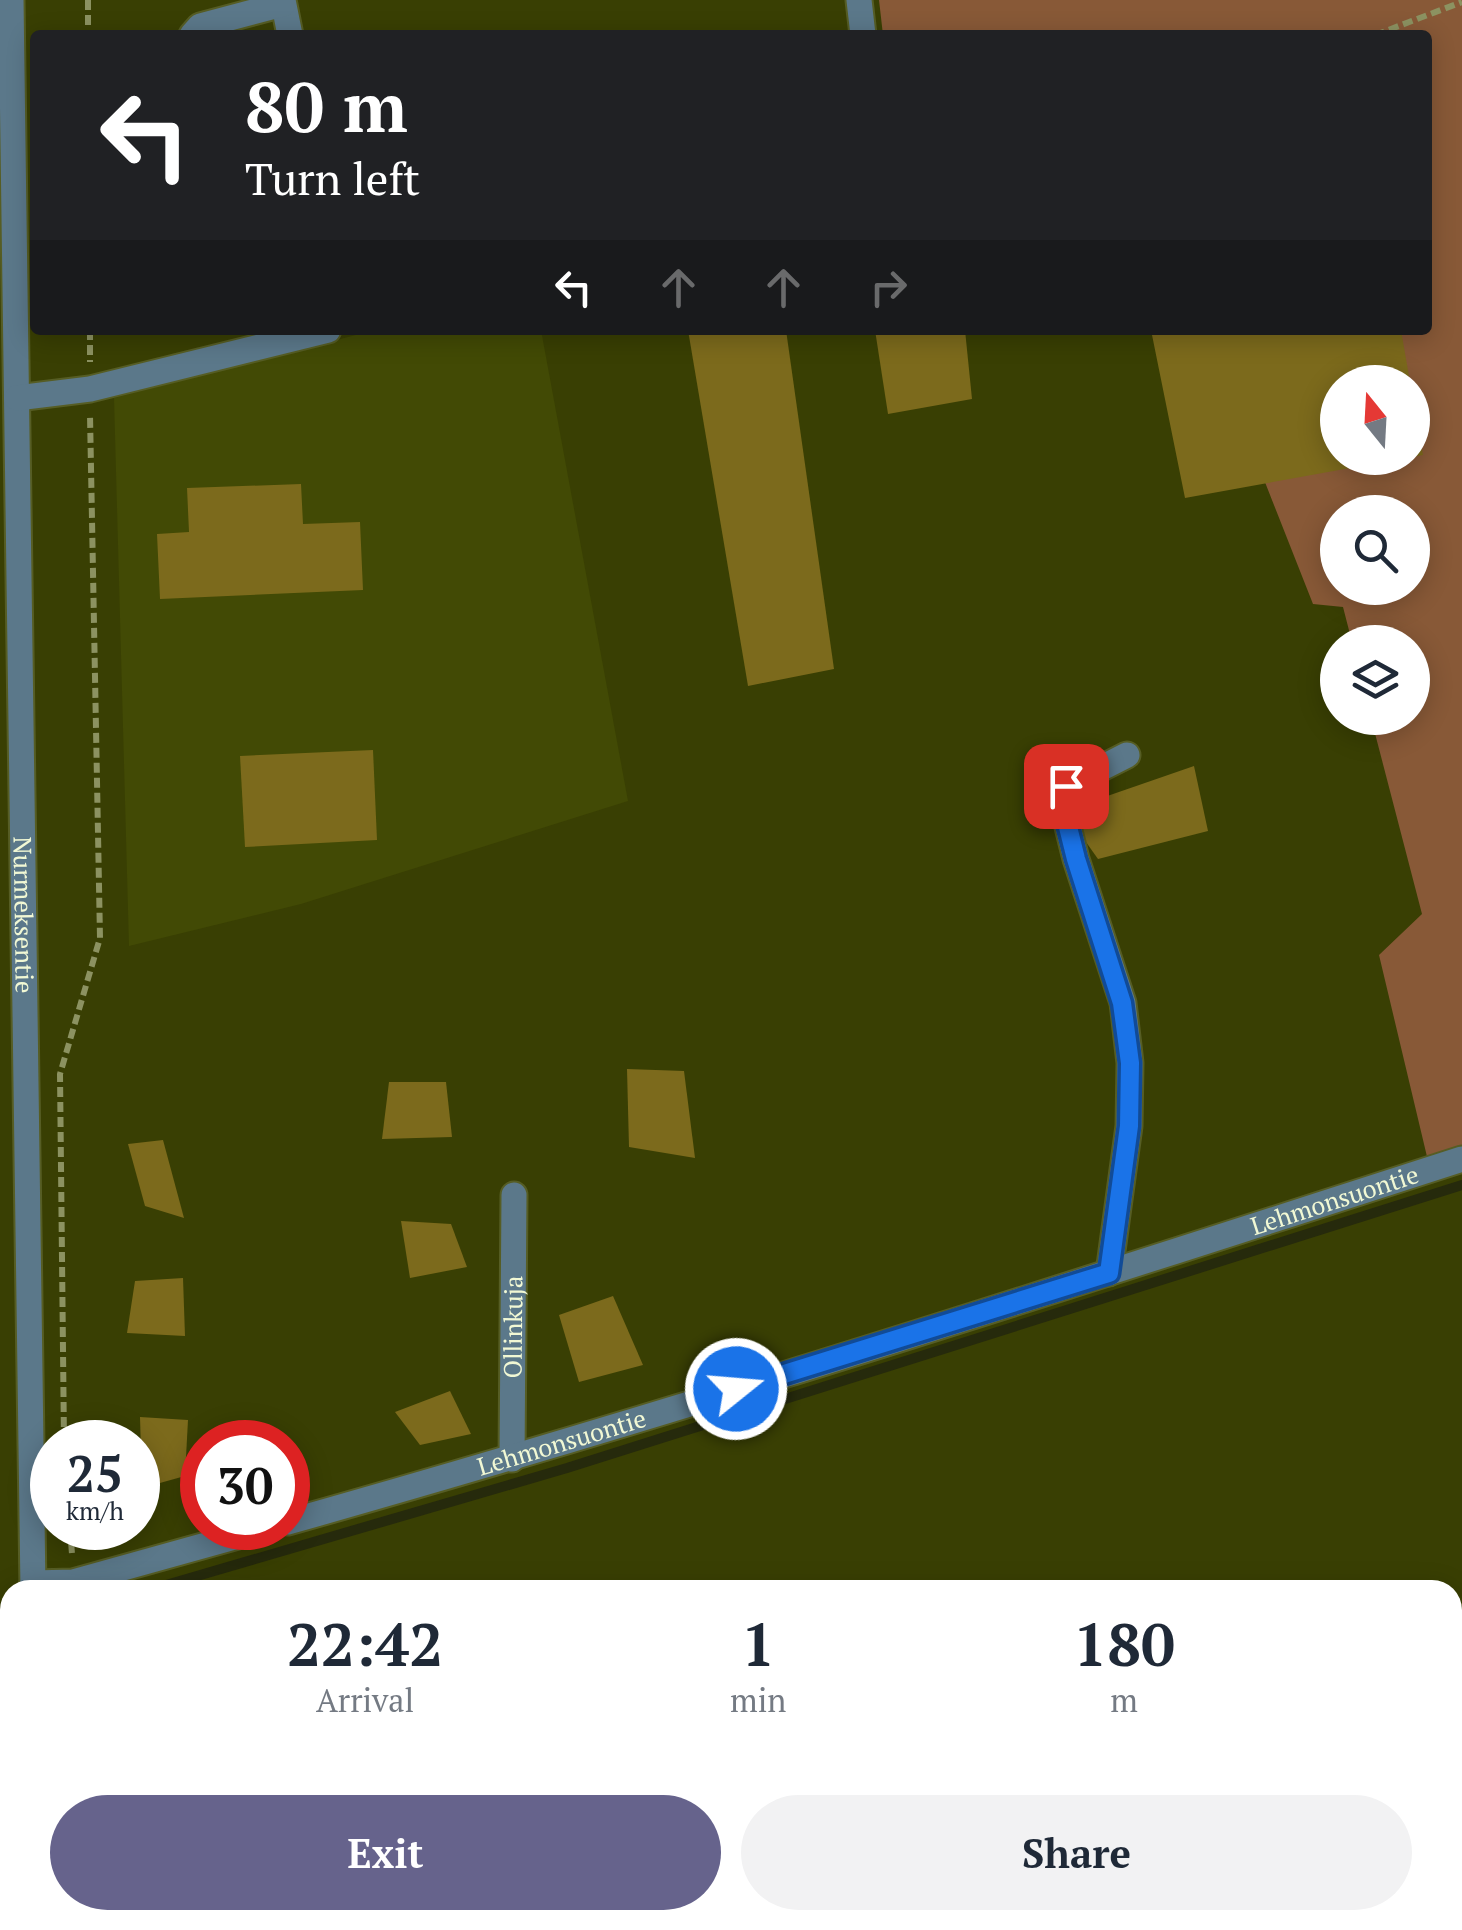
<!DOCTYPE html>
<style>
:root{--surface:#fff;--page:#f2f2f3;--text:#1f2937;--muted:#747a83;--accent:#66638c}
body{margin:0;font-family:"PT Serif",serif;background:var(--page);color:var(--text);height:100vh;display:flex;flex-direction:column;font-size:38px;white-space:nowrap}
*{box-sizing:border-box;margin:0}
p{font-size:32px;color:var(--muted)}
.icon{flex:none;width:55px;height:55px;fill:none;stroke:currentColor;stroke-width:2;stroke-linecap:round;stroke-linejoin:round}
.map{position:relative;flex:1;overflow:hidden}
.details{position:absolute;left:0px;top:1580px;width:1462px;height:350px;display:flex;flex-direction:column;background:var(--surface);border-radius:30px 30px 0 0;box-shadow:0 5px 25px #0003}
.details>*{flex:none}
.banner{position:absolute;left:30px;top:30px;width:1402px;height:305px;border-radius:10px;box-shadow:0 5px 25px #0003;background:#202124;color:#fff;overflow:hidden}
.needle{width:65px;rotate:342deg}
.buttons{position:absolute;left:1320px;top:365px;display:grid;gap:20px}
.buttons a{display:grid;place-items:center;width:110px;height:110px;border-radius:50%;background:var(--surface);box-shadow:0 5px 25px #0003;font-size:50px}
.speed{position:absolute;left:30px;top:1420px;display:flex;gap:20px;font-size:50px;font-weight:700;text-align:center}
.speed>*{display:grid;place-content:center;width:130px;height:130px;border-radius:50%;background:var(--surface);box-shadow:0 5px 25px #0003;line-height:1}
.speed small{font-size:25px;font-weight:400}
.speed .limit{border:15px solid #d22;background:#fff;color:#111}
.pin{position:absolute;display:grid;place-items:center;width:85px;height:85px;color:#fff;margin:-42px;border-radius:20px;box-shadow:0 5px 15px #0006}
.me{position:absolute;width:110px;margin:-55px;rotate:73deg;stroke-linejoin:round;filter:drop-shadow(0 0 8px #0008)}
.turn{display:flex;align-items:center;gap:35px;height:210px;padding:0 50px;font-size:45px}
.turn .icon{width:130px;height:130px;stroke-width:2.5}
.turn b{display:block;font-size:70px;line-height:85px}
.lanes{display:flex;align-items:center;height:95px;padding:0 50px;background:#0003;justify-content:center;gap:50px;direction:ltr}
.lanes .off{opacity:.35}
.eta{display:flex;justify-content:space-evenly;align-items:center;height:170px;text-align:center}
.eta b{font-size:60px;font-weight:800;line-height:70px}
.primary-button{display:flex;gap:20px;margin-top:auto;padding:20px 50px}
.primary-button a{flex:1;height:115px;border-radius:60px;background:var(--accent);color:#fff;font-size:40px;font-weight:800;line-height:115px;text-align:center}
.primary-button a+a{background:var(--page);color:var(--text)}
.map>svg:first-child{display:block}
.built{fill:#424a05}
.green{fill:#885937;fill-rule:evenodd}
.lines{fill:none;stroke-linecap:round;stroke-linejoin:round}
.stream{stroke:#262a0c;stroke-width:10}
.building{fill:#7c6a1c}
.minor-casing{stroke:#565d24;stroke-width:29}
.path{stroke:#8c9261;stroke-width:6;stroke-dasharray:10 5;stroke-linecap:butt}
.minor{stroke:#5b788a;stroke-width:25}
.route-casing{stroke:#114b97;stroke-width:25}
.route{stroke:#1a73e8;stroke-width:18}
.labels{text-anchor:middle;stroke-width:8;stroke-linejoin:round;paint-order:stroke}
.street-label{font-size:25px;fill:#f1f8d4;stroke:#2f340d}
</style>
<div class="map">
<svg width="1462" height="1930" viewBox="0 0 1462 1930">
<rect width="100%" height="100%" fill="#393f03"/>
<!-- built -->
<polygon class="built" points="375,330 541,330 628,801 301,904 129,946 114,398"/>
<!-- green -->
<path class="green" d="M879 0H1462V1154L1429 1165 1379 955 1422 914 1371 718H1412V642H1352L1343 607 1313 604 1205 330H1428V35H883ZM1338 382H1412V458H1338ZM1338 512H1412V588H1338Z"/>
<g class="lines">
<!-- stream -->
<g class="stream">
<polyline points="149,1590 567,1468 1462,1185"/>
<polyline points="92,1920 92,1930"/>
</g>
</g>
<!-- building -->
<g class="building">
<polygon points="688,330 786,330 834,669 748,686"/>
<polygon points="875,330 965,330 972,399 888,414"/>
<polygon points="1151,330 1401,330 1410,382 1338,382 1338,458 1399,458 1400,459 1185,498"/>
<polygon points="1412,406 1414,406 1423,455 1412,457"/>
<polygon points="301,484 303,524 360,522 363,590 160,599 157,534 189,532 187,488"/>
<polygon points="373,750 377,840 245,847 240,756"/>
<polygon points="1194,766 1208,831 1098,859 1064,811"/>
<polygon points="627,1069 684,1071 695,1158 629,1147"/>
<polygon points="389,1082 446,1082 452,1137 382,1139"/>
<polygon points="163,1140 184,1218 145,1206 128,1144"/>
<polygon points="401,1221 451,1224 467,1267 410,1278"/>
<polygon points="183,1278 185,1336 127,1333 135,1281"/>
<polygon points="613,1296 643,1365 579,1382 559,1315"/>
<polygon points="450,1391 471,1434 420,1445 395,1412"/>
<polygon points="140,1417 188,1420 185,1476 142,1488"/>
</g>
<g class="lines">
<defs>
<g id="minor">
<path id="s1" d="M11 0 33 1590"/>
<polyline points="283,0 290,35"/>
<polyline points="859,0 863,35"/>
<polyline points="192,35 200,26 283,4"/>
<polyline points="17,398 90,389 328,330"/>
<polyline points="1109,1273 1129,1126 1130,1063 1123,1003 1076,859 1061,799 1066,786 1127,755"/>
<path id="s2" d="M512 1459 514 1195"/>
<path id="s3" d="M288 1522C682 1411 1072 1285 1462 1159"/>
<polyline points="33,1583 73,1582 267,1528"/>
<polyline points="0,1819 10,1818"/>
<polyline points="40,1920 41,1930"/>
</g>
</defs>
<!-- minor casing -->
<use href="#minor" class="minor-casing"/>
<!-- path -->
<g class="path">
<polyline points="88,0 88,35"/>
<polyline points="1375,35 1462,2"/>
<polyline points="90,330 90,362"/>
<polyline points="64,1442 60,1074 100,938 90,415"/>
<polyline points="70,1528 72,1554"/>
<polyline points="128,1920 128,1930"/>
</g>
<!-- minor -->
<use href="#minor" class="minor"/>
</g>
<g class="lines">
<defs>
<polyline id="route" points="736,1389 1109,1273 1129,1126 1130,1063 1122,1003 1076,859 1061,799 1066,786"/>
</defs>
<!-- route casing -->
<use href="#route" class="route-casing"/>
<!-- route -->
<use href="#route" class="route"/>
</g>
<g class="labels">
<!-- street labels -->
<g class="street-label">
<text dy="9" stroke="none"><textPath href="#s1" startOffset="915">Nurmeksentie</textPath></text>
<text dy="9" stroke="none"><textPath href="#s3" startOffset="1095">Lehmonsuontie</textPath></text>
<text dy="9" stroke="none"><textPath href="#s2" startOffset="132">Ollinkuja</textPath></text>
<text dy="9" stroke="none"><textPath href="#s3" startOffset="285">Lehmonsuontie</textPath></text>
</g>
</g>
</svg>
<div class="buttons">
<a><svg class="needle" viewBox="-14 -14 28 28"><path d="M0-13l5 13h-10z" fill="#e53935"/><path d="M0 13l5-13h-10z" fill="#747a83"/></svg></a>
<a><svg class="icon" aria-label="search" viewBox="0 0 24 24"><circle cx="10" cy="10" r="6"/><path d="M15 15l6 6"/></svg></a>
<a><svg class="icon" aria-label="layers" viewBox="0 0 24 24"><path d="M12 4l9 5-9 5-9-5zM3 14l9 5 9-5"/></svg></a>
</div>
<div class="speed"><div>25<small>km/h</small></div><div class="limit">30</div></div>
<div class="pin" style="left:1066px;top:786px;background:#d93025"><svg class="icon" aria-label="arrive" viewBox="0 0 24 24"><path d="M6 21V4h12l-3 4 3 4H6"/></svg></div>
<svg class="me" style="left:736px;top:1389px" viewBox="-20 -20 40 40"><circle r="17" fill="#1a73e8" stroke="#fff" stroke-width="3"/><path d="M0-11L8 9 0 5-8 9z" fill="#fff"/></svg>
<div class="banner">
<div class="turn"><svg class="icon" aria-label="left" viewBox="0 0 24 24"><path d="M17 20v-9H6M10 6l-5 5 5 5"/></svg><div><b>80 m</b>Turn left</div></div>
<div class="lanes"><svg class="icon" aria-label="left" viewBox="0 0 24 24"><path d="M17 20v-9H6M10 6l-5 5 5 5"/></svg><svg class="icon off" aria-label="ahead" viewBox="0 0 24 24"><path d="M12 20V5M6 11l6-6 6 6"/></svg><svg class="icon off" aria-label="ahead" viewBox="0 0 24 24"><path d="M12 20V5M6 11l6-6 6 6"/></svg><svg class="icon off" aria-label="right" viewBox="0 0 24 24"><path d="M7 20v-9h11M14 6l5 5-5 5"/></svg></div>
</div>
<section class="details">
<div class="eta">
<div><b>22:42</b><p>Arrival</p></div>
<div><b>1</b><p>min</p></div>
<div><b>180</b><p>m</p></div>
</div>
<div class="primary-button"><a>Exit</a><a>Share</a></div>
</section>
</div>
